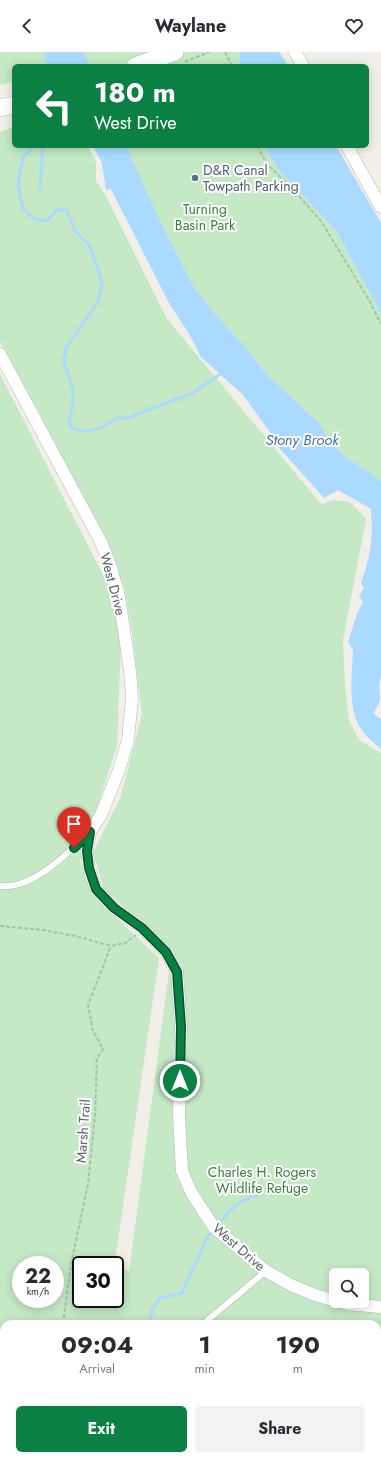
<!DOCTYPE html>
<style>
:root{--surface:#fff;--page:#f2f2f3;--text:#2b2b33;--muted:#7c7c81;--accent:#0b8043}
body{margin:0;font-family:Jost,sans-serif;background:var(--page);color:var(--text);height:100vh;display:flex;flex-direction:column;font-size:15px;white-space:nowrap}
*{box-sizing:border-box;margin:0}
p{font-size:13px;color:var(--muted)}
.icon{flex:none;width:22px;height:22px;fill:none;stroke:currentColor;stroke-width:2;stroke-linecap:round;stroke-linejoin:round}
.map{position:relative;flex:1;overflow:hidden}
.drawer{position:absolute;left:0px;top:1268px;width:381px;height:140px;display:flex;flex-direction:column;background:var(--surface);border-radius:12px 12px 0 0;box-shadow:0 2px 10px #0003}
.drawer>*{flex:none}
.guide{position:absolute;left:12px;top:12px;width:357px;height:84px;border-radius:6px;box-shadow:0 2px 10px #0003;background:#0b8043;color:#fff;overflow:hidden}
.fabs{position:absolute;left:329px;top:1216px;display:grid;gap:8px}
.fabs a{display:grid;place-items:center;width:40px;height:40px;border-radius:6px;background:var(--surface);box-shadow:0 2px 10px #0003;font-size:20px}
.speed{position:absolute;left:12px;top:1204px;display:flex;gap:8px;font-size:20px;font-weight:700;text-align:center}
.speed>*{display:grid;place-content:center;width:52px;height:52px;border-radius:50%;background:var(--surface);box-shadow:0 2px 10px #0003;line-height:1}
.speed small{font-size:10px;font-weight:400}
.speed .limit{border:2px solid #111;border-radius:6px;background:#fff;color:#111}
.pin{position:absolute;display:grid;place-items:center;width:34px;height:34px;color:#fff;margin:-41px -17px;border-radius:50% 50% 50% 0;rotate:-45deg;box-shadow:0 0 4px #0007}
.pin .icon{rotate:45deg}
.me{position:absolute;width:44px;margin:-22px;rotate:0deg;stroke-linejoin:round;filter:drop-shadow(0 0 3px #0008)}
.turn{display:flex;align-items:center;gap:14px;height:84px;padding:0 16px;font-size:18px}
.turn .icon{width:52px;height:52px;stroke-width:2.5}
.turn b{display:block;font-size:28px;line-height:34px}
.eta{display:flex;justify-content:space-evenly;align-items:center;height:68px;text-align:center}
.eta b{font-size:24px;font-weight:700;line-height:28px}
.action{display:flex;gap:8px;margin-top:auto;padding:8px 16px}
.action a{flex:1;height:46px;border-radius:6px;background:var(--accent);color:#fff;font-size:16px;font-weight:700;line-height:46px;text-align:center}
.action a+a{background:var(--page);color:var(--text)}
header{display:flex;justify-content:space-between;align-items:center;height:52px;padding:0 16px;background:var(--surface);font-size:18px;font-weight:700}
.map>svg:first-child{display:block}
.green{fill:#c5e8c5;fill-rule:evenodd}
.water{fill:#aadaff}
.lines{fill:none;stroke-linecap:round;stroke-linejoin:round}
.stream{stroke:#aadaff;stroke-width:3}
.lane-casing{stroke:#b5b8bc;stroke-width:7}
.street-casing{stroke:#b5b8bc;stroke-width:13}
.secondary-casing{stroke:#b6babf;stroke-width:18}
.path{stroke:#9cc7a9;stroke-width:2;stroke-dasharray:4 2;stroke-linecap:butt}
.lane{stroke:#fff;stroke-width:6}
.street{stroke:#fff;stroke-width:12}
.secondary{stroke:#fff;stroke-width:17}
.route-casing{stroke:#07532c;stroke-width:10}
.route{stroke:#0b8043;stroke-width:7}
.service-dot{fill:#5c6f8a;stroke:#fff;stroke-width:1.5}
.labels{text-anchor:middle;stroke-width:4;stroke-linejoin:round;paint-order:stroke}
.service-label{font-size:14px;fill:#4e5e75;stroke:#fff;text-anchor:start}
.park-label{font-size:14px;fill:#348238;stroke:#fff}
.street-label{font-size:14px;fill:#5f6368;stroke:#fff}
.water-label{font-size:15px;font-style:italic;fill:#4174aa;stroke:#fff}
</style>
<header><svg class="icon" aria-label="back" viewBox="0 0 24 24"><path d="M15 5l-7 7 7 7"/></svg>Waylane<svg class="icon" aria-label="heart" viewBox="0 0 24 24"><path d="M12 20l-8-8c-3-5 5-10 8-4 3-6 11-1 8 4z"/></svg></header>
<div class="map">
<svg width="381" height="1408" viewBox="0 0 381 1408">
<rect width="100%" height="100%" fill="#f1efe8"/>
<!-- green -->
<g class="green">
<polygon points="0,0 44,0 47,14 14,14 14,30 0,33"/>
<polygon points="83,0 240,0 239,7 241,14 90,14"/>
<path d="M14 75V94H88L96 110V128L107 146 167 267 321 452 333 448 350 450 366 467 343 588 345 633 349 668 359 688 381 701V1408H0V322L122 560 117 694 80 809 92 843 159 906 115 1209 129 1220 171 905 149 877 104 837 93 801 121 744 142 662 132 580 124 534 74 429 0 290V80ZM21 1213H55V1247H21ZM81 1213H115V1247H81ZM336 1223H362V1249H336ZM4 1272H377V1404H4Z"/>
<polygon points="126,94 264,94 277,116 336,179 381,261 381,430 369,420 346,407 330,389 319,371 268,323 245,295 214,261 194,235 159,169"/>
</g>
<!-- water -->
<g class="water">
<polygon points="44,0 83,0 90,14 47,14"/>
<polygon points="240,0 279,0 289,14 241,14 239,7"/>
<path d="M93 94H126L160 169 194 235 214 261 245 295 268 323 319 371 330 389 346 406 369 420 381 430V624C378 632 380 639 380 647 380 652 375 656 374 662L381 667V697C372 689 363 682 358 672 348 650 352 621 353 598L348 590 357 562 363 550 359 544 364 536 361 531C371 502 373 488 371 457L338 438 324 446 280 397 268 377 242 342 201 305 188 280 170 253 111 137 106 138 102 111Z"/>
<polygon points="264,94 336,94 381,171 381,261 336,179 277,116"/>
</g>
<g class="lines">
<!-- stream -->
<g class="stream">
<path d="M35 94 23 105 18 132 23 157 35 167 47 169 57 158H67L75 179 89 193 100 223 102 234 98 250 66 296 64 309 72 335 74 348 69 368 71 375C88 384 103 376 117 366H127L193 341 223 320"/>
<polyline points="40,137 43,94"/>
<path d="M217 1173C228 1161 240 1145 258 1144"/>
<polyline points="150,1272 152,1257 160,1246 182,1241 207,1186 214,1177"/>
<polyline points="0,1360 4,1358"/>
</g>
<defs>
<g id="lane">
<path d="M0 834C31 838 67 802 88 782"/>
<polyline points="203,1272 266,1219"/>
</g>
<g id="street">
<polyline points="295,0 303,14"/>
<polyline points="347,94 381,155"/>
<polyline points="0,302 101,490 112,519 119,544 130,619 132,646 128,688 119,718 101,763 90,780 87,799 89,816 96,837 114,856 142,876 166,900 177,920 181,974 179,1064 182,1119 191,1140 213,1174 217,1178 266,1219 291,1233 315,1243 336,1249"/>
<polyline points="336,1249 348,1252 381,1255"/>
</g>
<g id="secondary">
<polyline points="135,14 175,0"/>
<polyline points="0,56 14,53"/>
</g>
</defs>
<!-- lane casing -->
<use href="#lane" class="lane-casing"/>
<!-- street casing -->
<use href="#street" class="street-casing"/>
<!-- secondary casing -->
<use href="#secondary" class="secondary-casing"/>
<!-- path -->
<g class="path">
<polyline points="225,0 232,14"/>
<polyline points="185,10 209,0"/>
<polyline points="257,94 267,112 291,135 321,169 369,248 381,272"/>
<polyline points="0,874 43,878 75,884 111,894 125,891 136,883"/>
<polyline points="63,1272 71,1212 88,1132 95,1063 97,1006 103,997 93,979 88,953 111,894"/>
<polyline points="0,1290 4,1290"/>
<polyline points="167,1404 170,1408"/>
<polyline points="242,1404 243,1408"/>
</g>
<!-- lane -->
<use href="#lane" class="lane"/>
<!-- street -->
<use href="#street" class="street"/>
<!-- secondary -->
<use href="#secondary" class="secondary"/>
</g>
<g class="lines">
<defs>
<polyline id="route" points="74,796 90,780 87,799 89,816 96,837 114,856 142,876 166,900 177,920 181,974 180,1029"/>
</defs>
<!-- route casing -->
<use href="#route" class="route-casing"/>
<!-- route -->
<use href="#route" class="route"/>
</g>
<!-- markers -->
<circle class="service-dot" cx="195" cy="126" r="4"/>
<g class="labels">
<!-- service labels -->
<g class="service-label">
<text x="203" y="123">D&amp;R Canal<tspan x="203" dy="16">Towpath Parking</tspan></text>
</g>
<!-- park labels -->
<g class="park-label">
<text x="205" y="162">Turning<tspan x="205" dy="16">Basin Park</tspan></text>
<text x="262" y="1125">Charles H. Rogers<tspan x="262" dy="16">Wildlife Refuge</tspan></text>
</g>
<!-- street labels -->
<g class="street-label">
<text transform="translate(113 532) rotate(75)" y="5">West Drive</text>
<text transform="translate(83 1079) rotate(-86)" y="5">Marsh Trail</text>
<text transform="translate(239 1195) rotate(41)" y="5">West Drive</text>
</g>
<!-- water labels -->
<g class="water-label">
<text x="302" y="393">Stony Brook</text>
</g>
</g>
</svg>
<div class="fabs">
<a><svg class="icon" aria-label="search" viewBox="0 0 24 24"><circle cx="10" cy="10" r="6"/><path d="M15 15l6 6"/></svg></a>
</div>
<div class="speed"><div>22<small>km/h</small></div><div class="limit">30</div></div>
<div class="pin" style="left:74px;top:796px;background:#d93025"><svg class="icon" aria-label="arrive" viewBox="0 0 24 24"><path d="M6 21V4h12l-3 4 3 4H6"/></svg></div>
<svg class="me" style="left:180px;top:1029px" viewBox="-20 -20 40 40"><circle r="17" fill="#0b8043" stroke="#fff" stroke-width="3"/><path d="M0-11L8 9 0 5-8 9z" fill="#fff"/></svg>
<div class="guide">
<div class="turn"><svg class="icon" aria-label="left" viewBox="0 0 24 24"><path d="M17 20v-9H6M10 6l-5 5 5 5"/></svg><div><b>180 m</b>West Drive</div></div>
</div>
<section class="drawer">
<div class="eta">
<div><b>09:04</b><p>Arrival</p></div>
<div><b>1</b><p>min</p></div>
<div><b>190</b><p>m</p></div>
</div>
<div class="action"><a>Exit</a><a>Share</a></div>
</section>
</div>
